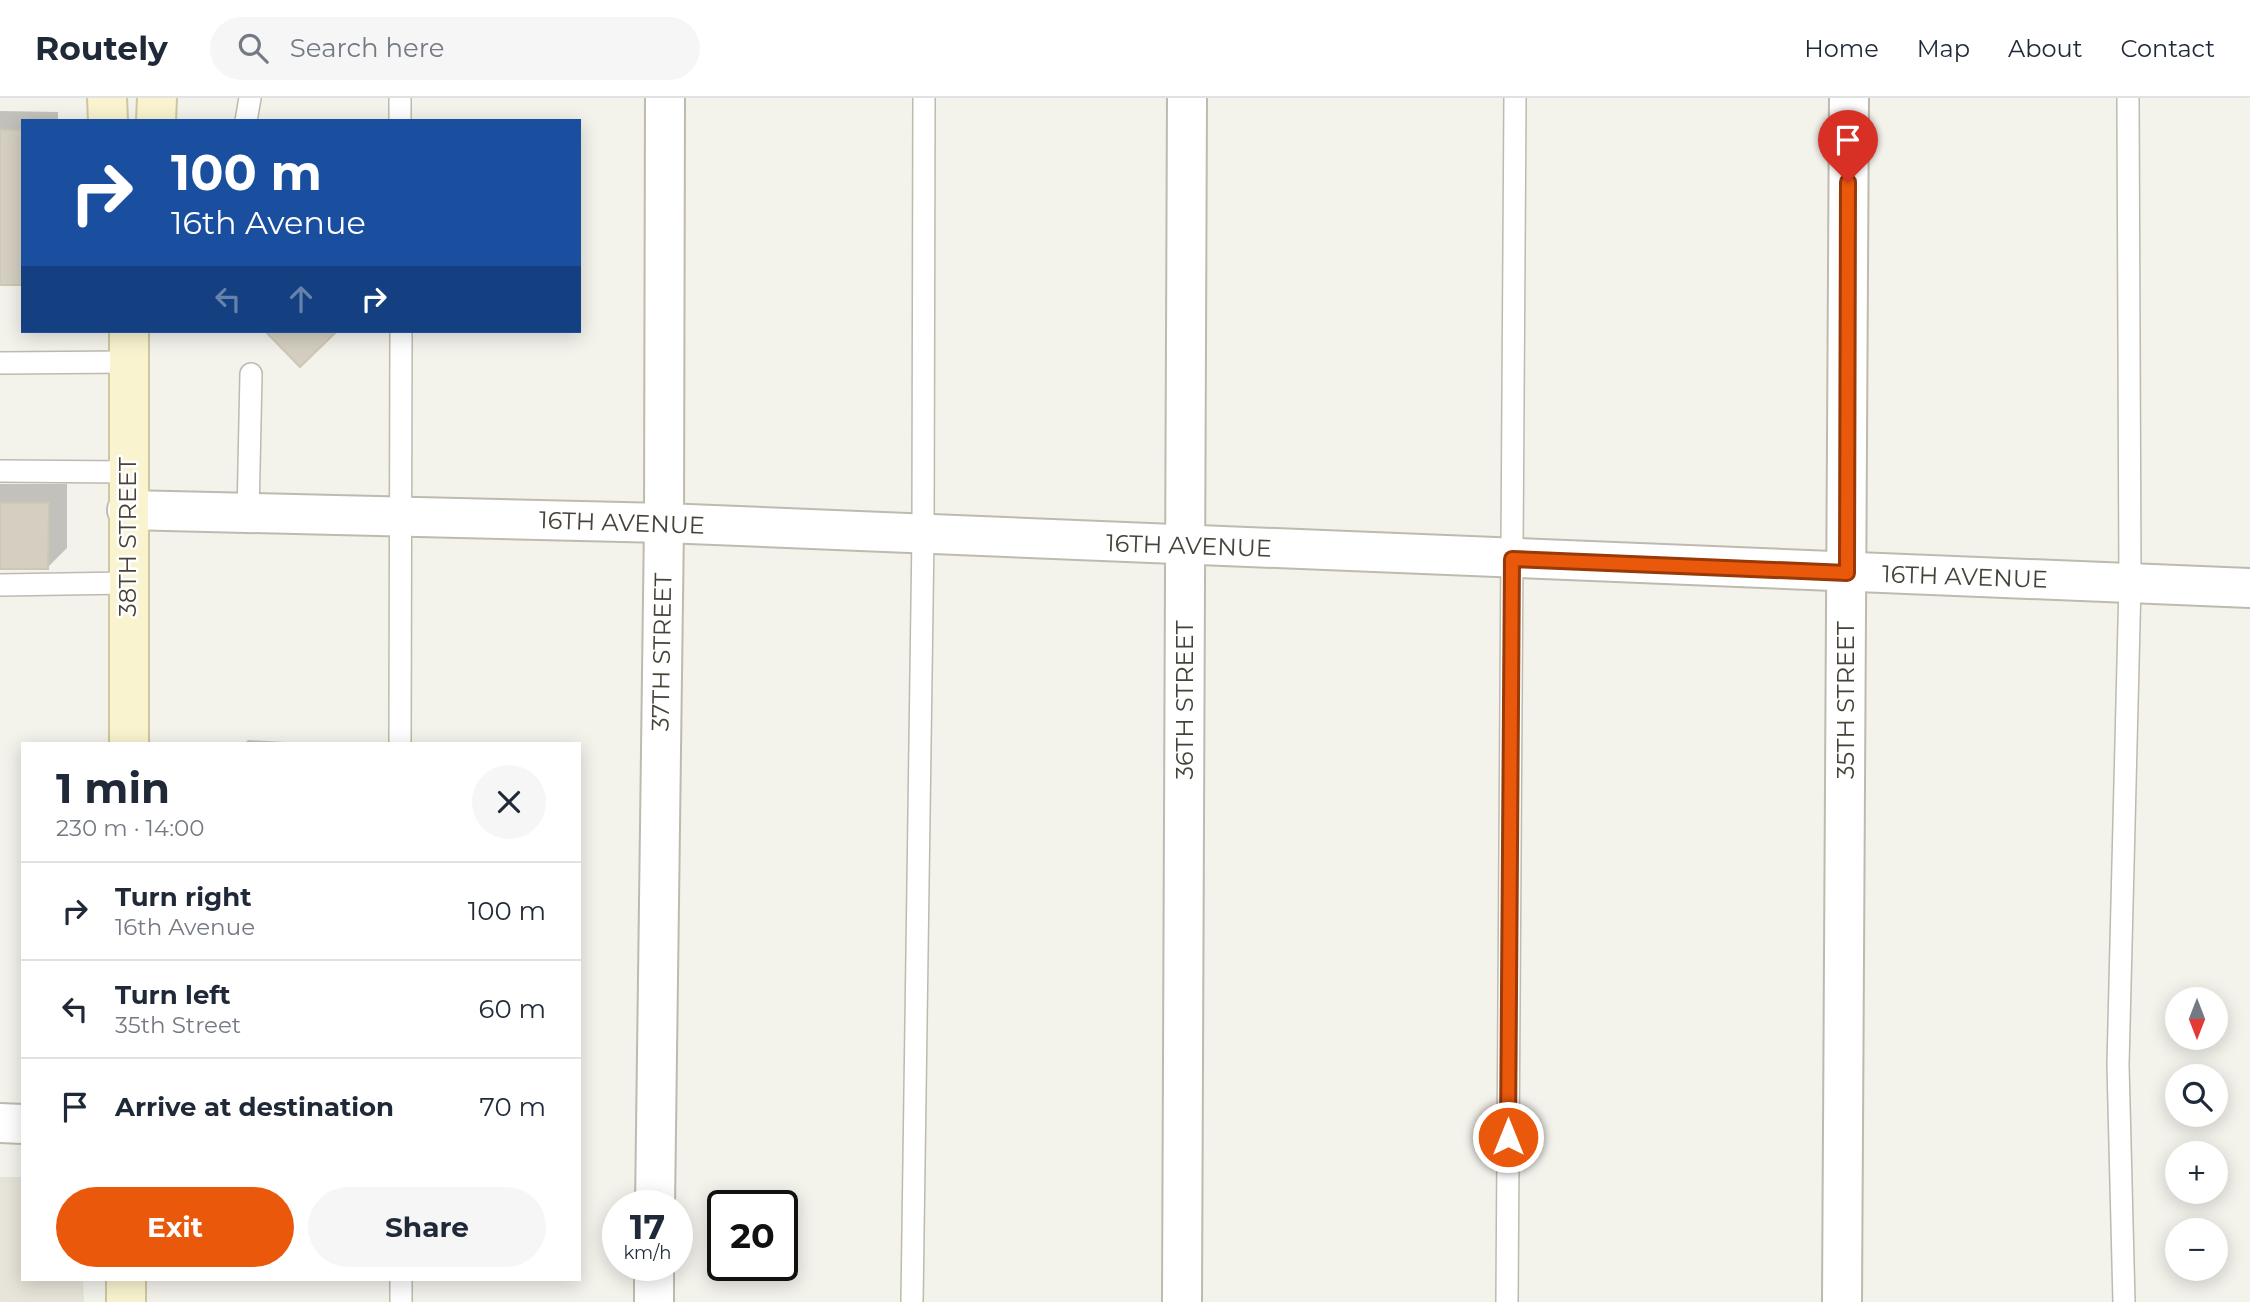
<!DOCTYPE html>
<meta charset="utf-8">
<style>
:root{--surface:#fff;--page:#f6f6f7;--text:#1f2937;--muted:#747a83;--line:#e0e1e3;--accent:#ea580c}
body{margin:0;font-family:Montserrat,sans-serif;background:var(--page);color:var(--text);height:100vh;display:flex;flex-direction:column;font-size:26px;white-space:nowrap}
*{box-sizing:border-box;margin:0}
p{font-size:23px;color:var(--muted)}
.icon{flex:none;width:38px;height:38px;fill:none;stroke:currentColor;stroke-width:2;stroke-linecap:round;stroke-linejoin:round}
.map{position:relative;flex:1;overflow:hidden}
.details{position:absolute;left:21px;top:644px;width:560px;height:539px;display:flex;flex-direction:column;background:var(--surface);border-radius:0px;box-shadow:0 4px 18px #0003}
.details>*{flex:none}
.banner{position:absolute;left:21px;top:21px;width:560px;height:214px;border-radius:0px;box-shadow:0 4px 18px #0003;background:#1a4fa0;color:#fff;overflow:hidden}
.needle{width:46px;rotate:180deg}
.buttons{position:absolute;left:2165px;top:889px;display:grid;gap:14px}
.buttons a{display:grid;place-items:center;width:63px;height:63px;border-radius:50%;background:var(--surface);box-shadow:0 4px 18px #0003;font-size:35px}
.speed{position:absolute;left:602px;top:1092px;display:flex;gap:14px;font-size:35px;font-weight:700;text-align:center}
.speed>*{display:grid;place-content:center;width:91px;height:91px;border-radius:50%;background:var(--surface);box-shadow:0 4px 18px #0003;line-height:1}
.speed small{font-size:18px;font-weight:400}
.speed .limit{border:4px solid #111;border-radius:10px;background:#fff;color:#111}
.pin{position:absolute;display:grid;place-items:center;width:60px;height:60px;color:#fff;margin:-72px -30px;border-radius:50% 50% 50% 0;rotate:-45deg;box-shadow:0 0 7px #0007}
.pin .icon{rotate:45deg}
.me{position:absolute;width:77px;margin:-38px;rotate:0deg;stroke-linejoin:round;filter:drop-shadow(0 0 5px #0008)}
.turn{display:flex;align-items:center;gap:24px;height:147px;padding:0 35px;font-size:32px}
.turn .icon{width:91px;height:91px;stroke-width:2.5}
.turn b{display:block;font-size:49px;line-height:60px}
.lanes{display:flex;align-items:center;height:66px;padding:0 35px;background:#0003;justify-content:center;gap:35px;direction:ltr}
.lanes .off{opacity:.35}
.round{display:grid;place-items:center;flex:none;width:74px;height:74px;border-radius:37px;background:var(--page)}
.overview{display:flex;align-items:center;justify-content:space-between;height:119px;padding:0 35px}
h1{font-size:42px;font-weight:700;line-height:52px}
.primary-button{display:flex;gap:14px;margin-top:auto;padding:14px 35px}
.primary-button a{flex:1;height:80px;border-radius:42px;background:var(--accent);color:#fff;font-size:28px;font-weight:700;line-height:80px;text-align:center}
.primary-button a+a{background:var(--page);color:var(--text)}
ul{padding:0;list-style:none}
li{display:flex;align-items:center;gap:21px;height:98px;padding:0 35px;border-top:2px solid var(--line)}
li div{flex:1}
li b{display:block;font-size:26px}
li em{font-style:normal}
header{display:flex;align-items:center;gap:42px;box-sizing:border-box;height:98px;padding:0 35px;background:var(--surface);border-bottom:2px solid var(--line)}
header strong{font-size:33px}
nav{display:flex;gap:38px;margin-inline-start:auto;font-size:24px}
.search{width:490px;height:63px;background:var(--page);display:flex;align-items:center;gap:18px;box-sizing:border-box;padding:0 24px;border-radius:38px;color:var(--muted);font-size:26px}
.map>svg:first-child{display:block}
.residential{fill:#e7e4d9}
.shadow{fill:#0003}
.building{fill:#d4cfc1;stroke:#cec7b5;stroke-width:2}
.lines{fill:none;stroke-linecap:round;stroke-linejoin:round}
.lane-casing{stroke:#bebaae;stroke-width:24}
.street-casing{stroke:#bebaae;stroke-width:42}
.secondary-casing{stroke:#cec79f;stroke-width:42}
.lane{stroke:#fff;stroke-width:21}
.street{stroke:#fff;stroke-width:38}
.secondary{stroke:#f9f4cf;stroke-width:38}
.route-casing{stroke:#983908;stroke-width:18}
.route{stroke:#ea580c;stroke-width:12}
.labels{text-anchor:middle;stroke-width:5;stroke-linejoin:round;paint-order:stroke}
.street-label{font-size:24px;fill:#474339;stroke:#fff}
</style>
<header>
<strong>Routely</strong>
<div class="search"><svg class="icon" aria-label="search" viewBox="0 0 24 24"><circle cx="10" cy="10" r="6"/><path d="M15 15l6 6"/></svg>Search here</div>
<nav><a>Home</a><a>Map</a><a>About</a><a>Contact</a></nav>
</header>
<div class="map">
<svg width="2250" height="1204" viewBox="0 0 2250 1204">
<rect width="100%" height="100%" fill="#f3f2eb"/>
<!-- residential -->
<polygon class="residential" points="0,1079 23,1079 23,1181 83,1181 84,1204 0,1204"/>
<!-- shadow -->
<g class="shadow">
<polygon points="0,13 58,14 58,23 23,23 23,186 0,186"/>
<polygon points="0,386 67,386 67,450 48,469 0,469"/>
<polygon points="248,642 319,646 244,646"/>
</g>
<!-- building -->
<g class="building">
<rect x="0" y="32" width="23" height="155"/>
<polygon points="265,233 337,233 300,269"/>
<polygon points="0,405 49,405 48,471 0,471"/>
</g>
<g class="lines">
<defs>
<g id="lane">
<polyline points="400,0 400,23"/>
<polyline points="246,23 250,0"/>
<polyline points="0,265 129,264"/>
<polyline points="0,373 128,374"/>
<polyline points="248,416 251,276"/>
<polyline points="0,487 127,485"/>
<polyline points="400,646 401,233"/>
<polyline points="401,1181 401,1204"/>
<polyline points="912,1204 923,437 924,0"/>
<polyline points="1507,1204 1515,0"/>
<polyline points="2124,1204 2118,967 2130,485 2128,0"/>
</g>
<g id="street">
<polyline points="127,412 664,425 2250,490"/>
<polyline points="0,1025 23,1026"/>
<polyline points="655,1108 664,425 665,0"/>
<polyline points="654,1204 654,1167"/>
<polyline points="1182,1204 1187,0"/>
<polyline points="1842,1204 1849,0"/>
</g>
<g id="secondary">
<polyline points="107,0 108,23"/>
<polyline points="156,23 157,0"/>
<polyline points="129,233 129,646"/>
<polyline points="126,1204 126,1181"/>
</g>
</defs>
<!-- lane casing -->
<use href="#lane" class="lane-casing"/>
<!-- street casing -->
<use href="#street" class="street-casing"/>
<!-- secondary casing -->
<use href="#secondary" class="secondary-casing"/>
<!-- lane -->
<use href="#lane" class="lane"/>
<!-- street -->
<use href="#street" class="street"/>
<!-- secondary -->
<use href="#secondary" class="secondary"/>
</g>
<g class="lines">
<defs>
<polyline id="route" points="1508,1039 1512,461 1847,475 1848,84"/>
</defs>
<!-- route casing -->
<use href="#route" class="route-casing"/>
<!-- route -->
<use href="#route" class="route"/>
</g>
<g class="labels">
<!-- street labels -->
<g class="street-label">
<text transform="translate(622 425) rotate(2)" y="8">16TH AVENUE</text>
<text transform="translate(128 439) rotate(-90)" y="8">38TH STREET</text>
<text transform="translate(1189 448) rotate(2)" y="8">16TH AVENUE</text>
<text transform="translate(1965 479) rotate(2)" y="8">16TH AVENUE</text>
<text transform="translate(662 554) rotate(-89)" y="8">37TH STREET</text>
<text transform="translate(1185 602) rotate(-90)" y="8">36TH STREET</text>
<text transform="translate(1846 602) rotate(-90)" y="8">35TH STREET</text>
</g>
</g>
</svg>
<div class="buttons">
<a><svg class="needle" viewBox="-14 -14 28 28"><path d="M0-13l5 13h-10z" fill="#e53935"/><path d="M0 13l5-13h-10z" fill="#747a83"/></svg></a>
<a><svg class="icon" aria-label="search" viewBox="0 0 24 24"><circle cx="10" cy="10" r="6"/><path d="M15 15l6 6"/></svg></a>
<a>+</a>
<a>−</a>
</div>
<div class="speed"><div>17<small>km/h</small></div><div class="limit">20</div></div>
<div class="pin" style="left:1848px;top:84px;background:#d93025"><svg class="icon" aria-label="arrive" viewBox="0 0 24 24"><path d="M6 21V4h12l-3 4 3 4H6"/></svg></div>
<svg class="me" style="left:1508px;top:1039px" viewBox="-20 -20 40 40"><circle r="17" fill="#ea580c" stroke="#fff" stroke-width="3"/><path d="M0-11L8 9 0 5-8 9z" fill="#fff"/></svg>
<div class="banner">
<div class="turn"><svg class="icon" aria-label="right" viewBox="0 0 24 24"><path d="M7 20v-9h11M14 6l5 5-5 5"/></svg><div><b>100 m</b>16th Avenue</div></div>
<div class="lanes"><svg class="icon off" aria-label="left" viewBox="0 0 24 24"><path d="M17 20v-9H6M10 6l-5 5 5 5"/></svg><svg class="icon off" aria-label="ahead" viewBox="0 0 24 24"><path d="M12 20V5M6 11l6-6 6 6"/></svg><svg class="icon" aria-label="right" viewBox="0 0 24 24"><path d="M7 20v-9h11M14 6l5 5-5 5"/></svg></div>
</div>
<section class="details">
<div class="overview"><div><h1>1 min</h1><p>230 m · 14:00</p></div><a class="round"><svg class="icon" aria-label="close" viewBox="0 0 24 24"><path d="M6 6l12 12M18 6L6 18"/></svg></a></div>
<ul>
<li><svg class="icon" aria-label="right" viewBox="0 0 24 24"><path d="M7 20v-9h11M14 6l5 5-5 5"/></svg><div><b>Turn right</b><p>16th Avenue</p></div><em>100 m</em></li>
<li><svg class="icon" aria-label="left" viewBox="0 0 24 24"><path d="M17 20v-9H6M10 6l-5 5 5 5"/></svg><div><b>Turn left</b><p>35th Street</p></div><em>60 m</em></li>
<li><svg class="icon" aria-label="arrive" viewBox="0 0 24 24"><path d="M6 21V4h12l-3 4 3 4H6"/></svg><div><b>Arrive at destination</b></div><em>70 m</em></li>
</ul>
<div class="primary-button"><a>Exit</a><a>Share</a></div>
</section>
</div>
